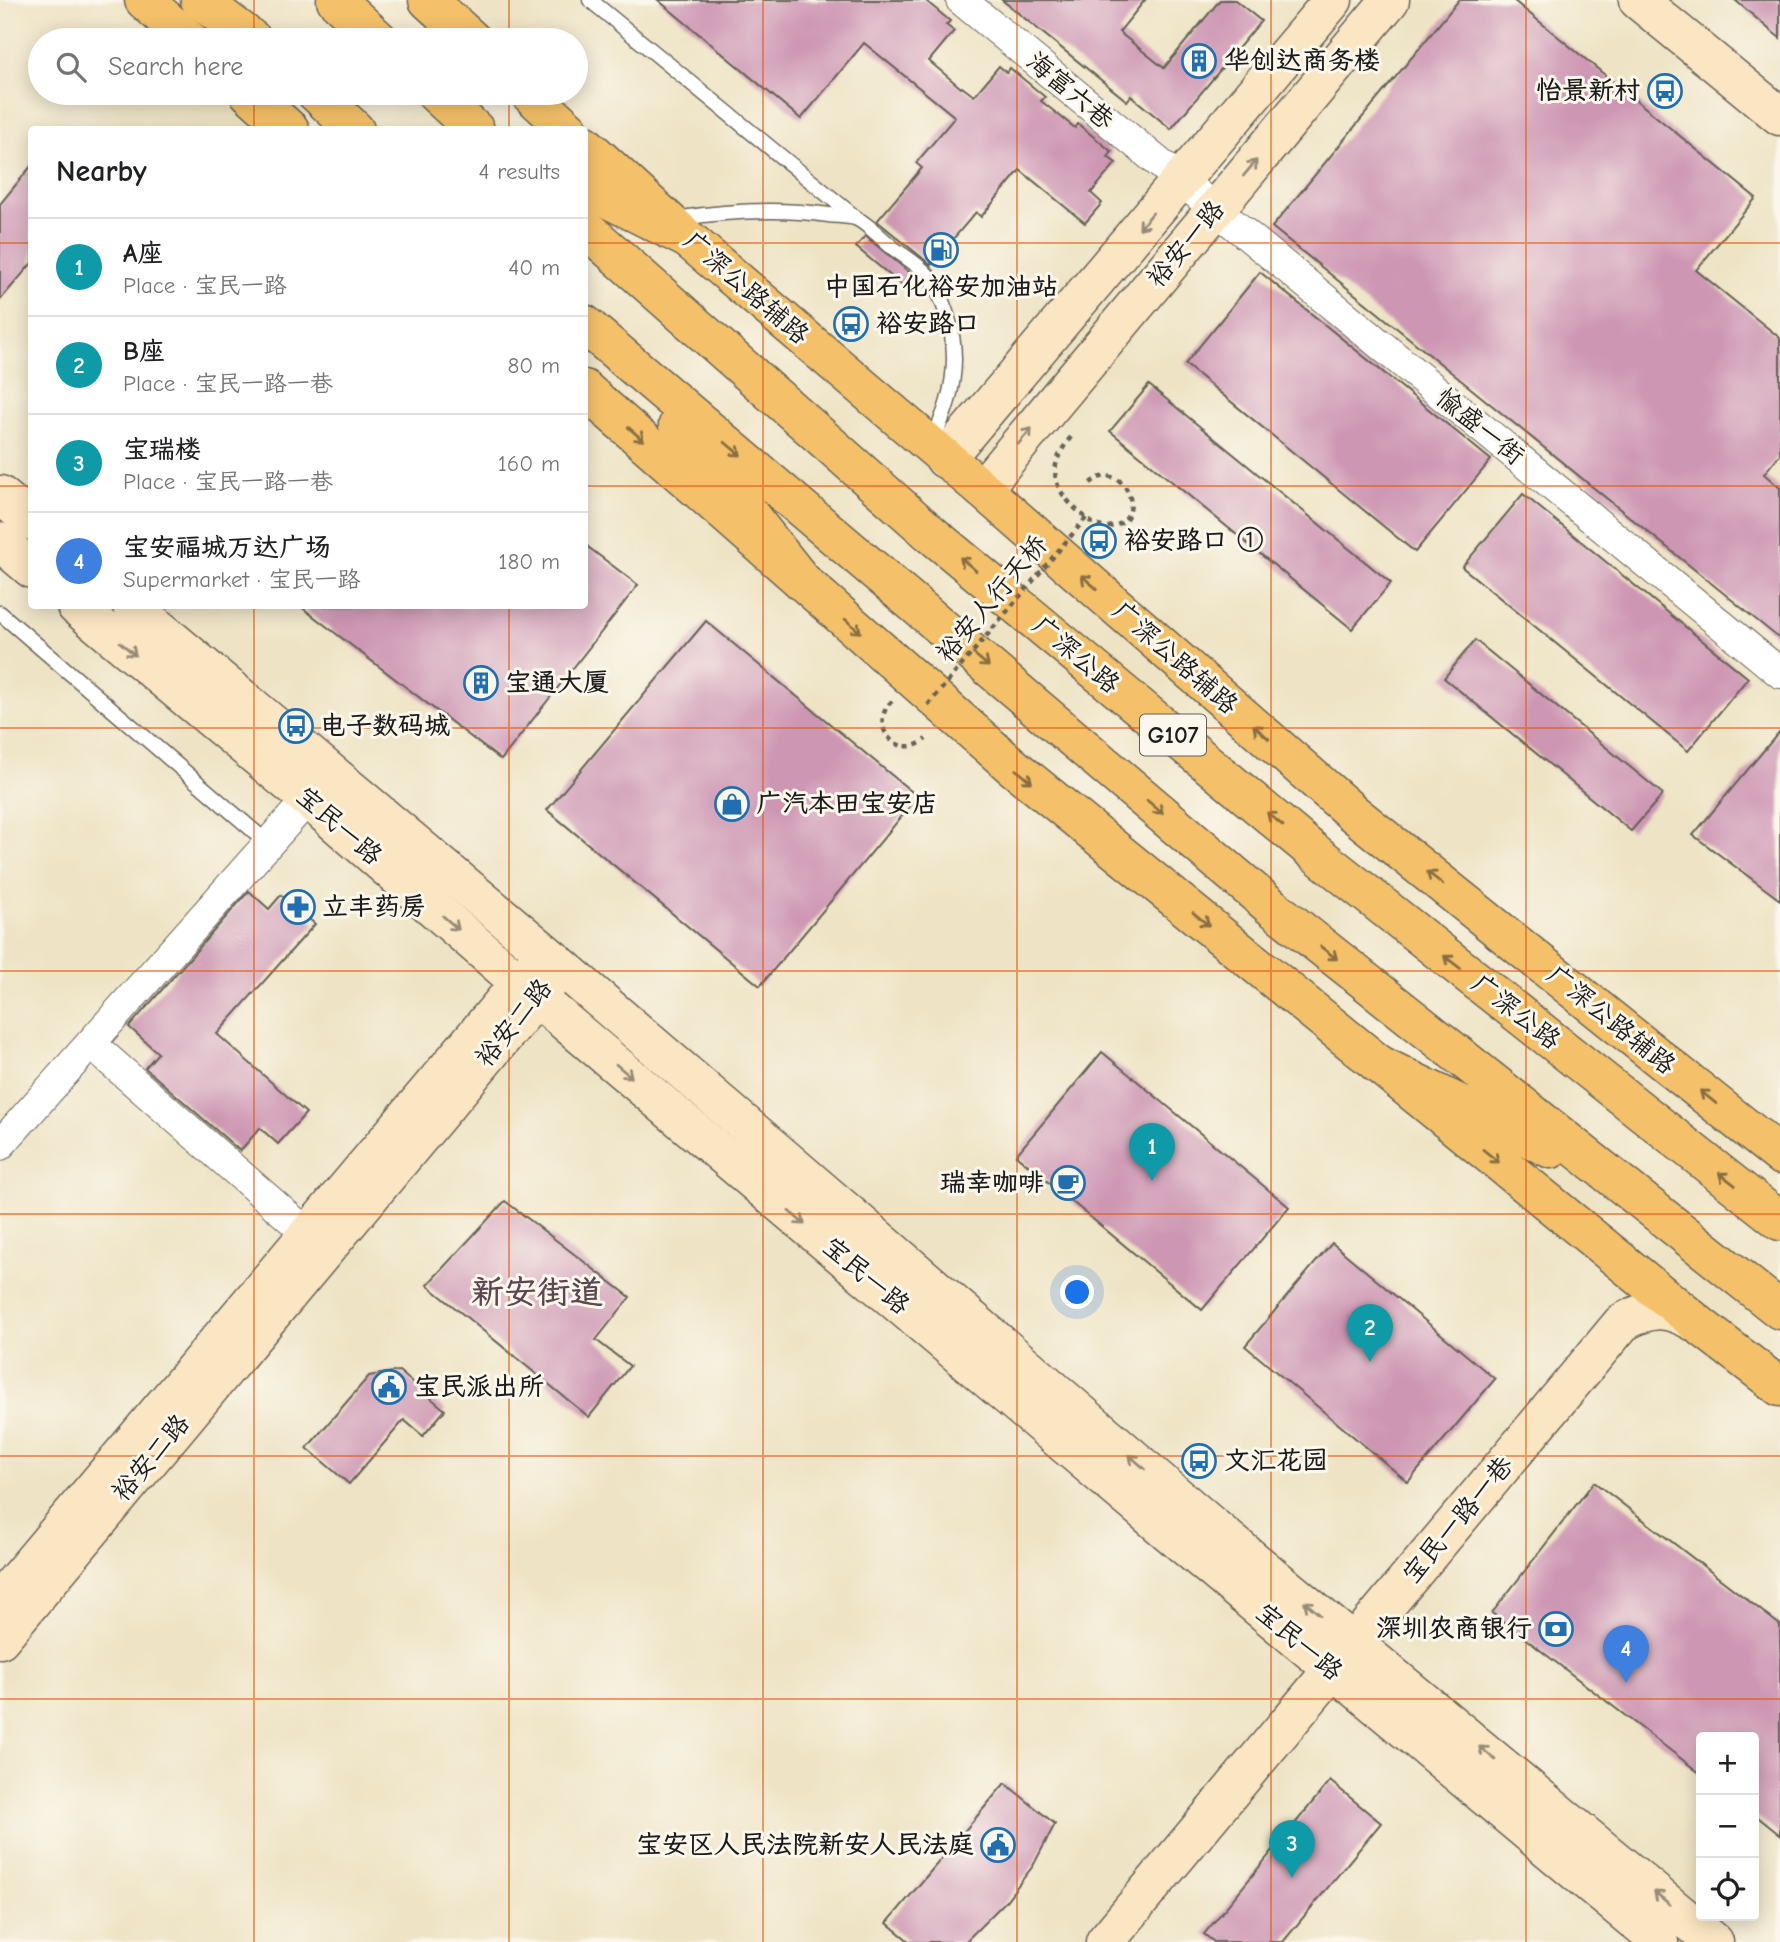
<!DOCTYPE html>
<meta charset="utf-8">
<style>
body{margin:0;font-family:"Comic Neue","LXGW WenKai TC",sans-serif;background:#f6f6f6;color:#202124}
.controls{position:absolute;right:21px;bottom:21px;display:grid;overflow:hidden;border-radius:7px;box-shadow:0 4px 18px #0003}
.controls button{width:63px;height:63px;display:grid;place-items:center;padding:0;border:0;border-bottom:2px solid #e0e0e0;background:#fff;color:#202124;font:35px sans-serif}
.you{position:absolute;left:1078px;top:1293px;width:24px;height:24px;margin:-18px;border:5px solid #fff;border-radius:50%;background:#1a73e8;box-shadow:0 0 0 10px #1a73e833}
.badge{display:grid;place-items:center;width:46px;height:46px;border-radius:50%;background:#0f766e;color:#fff;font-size:23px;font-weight:700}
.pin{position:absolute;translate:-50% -58px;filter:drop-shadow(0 2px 4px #0008)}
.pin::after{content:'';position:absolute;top:37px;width:24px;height:21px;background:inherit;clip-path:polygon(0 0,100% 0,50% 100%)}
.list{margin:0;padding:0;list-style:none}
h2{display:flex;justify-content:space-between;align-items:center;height:91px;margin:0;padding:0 28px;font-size:30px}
h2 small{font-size:23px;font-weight:400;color:#757577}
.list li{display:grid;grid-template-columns:46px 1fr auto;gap:21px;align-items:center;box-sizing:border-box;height:98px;padding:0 28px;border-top:2px solid #e0e0e0}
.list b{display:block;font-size:26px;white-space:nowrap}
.list p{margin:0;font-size:23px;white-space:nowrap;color:#757577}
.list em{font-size:23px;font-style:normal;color:#757577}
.icon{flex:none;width:38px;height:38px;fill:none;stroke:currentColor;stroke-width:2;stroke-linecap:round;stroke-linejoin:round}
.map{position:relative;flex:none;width:1780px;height:1942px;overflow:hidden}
.search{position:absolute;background:#fff;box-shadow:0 4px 18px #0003;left:28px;top:28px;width:560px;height:77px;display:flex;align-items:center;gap:18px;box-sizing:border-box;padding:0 24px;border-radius:38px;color:#757577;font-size:26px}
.panel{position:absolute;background:#fff;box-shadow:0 4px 18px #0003;left:28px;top:126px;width:560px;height:483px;border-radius:7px}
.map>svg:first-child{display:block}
.building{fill:#cd96b3}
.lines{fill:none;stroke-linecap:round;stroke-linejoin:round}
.lane-casing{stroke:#666257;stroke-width:17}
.street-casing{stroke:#666257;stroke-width:32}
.secondary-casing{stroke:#666257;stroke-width:41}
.primary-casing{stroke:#666257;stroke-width:41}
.highway-casing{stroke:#666257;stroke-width:41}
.path{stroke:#666257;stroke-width:4.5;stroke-dasharray:5 5;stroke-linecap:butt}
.lane{stroke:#fff;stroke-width:14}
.street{stroke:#fff;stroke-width:30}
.secondary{stroke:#fbe6c3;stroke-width:38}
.primary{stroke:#f4c16a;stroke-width:38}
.highway{stroke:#f4c16a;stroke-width:38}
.path-bridge{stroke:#666257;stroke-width:4.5;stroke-dasharray:5 5;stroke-linecap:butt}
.oneway{stroke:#978b78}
.oneway2{stroke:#886e43}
.grid{fill:none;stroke:#de560d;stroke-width:2;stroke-opacity:0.55}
.labels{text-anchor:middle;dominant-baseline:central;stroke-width:6;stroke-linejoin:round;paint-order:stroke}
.shield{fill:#fbf7ec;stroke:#5f5e5a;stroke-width:2}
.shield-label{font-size:24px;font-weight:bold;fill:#1c1c1c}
.poi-label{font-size:26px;font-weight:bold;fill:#1c1c1c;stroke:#fbf7ec;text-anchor:start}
.street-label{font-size:26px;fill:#1c1c1c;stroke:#fbf7ec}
.district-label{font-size:33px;font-weight:bold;fill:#5a4751;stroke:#fbf7ec}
</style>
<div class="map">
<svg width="1780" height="1942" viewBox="0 0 1780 1942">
<rect width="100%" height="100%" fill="#fbf7ec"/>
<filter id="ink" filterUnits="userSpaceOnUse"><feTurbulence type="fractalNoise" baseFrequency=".0143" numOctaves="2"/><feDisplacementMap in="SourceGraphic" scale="14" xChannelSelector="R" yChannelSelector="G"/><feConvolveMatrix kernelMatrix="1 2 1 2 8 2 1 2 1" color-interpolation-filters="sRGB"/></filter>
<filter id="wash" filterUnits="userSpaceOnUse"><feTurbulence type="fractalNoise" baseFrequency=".00686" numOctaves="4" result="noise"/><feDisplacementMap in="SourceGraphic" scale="28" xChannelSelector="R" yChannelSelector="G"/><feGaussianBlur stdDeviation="1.57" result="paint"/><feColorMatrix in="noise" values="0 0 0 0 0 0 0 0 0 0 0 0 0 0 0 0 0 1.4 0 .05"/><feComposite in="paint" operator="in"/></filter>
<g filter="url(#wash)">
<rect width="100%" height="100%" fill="#eee3c4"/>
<g id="blocks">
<!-- building -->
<g class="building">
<polygon points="658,0 925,0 950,21 946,25 954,31 929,61 961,88 962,87 974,96 999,66 1007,73 1010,68 1045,97 1041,101 1075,128 1078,124 1112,152 1108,157 1116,163 1091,193 1102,203 1085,223 1020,170 981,217 976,212 931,265 877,221 922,168 916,163 955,117 864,43 801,119"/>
<polygon points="1002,0 1145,0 1119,32 1164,68 1220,0 1235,0 1261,21 1171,129 1131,96 1127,101"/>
<polygon points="1459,0 1513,0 1756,198 1696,270 1780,338 1780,454 1764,474 1780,488 1780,639 1272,227"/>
<polygon points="1735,0 1780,0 1780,38 1770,30"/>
<polygon points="32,165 32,263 0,300 0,204"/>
<polygon points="865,236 919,280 909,291 856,247"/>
<polygon points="1260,272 1491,460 1415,552 1185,364"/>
<polygon points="1149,385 1391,583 1352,629 1110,431"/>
<polygon points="1523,494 1748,678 1688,751 1462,567"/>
<polygon points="584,544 638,585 501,760 300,606 584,606"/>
<polygon points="706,621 918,797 760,986 547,810"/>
<polygon points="1475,640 1663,794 1631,831 1444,678"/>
<polygon points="1780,731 1780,900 1693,835"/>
<polygon points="249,891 269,909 281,895 315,924 217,1034 306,1113 278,1144 260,1128 240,1151 145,1068 158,1053 129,1027"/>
<polygon points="1102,1052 1289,1207 1202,1310 1016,1155"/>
<polygon points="505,1201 630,1297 596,1340 630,1366 589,1417 427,1285"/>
<polygon points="1332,1243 1495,1379 1408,1482 1245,1346"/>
<polygon points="399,1371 445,1410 423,1436 404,1420 349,1484 307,1448 369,1376"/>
<polygon points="1594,1482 1780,1625 1780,1835 1754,1814 1754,1737 1701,1737 1701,1774 1492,1613"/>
<polygon points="1330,1781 1381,1823 1283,1942 1214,1942 1204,1934"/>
<polygon points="1005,1783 1055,1824 1033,1866 1005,1902 965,1942 910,1942 887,1923"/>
</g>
</g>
</g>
<g filter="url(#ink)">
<use href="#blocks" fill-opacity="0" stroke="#666257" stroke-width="2"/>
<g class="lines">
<!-- lane casing -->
<g class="lane-casing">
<g id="lane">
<polyline points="590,0 856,218"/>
<path d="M675,219C726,211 778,208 829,215C837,216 848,216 855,218C866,222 883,240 893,248C905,257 921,266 930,278C938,287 942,301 946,312C962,358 953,402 930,444"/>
<polyline points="0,613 269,844"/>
</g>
</g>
<!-- street casing -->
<g class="street-casing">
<g id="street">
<polyline points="961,0 1780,673"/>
<polyline points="91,1044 308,1234"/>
<polyline points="0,1145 308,799"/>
</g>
</g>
<!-- secondary casing -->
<g class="secondary-casing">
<g id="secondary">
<polyline points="1638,0 1780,116"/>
<polyline points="945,459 1333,0"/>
<polyline points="982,489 1390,0"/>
<polyline points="0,495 32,521"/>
<polyline points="0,542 32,569"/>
<polyline points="76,606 308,799 536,997 1185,1546 1660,1942"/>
<polyline points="132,606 555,961 1206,1521 1714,1942"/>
<polyline points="0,1600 538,961 555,961 555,975 0,1639"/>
<path d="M1105,1942L1622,1323C1653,1305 1668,1307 1698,1324"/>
</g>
</g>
<!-- primary casing -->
<g class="primary-casing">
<g id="primary">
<polyline points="144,0 189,40"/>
<polyline points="428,0 472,40"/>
<polyline points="249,93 290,130"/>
<polyline points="529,93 569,130"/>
<polyline points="584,144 688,239 982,489 1353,813 1780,1155"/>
<polyline points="584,389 1012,766 1698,1324 1780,1387"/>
</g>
</g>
<!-- highway casing -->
<g class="highway-casing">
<g id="highway">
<polyline points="200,0 253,40"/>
<polyline points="336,0 379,40"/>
<polyline points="316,93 355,130"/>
<polyline points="435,93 475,130"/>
<polyline points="584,187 688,239"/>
<polyline points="584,227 930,533 1314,852 1780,1221"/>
<polyline points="584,324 1273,908 1780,1310"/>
<polyline points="678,425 802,581"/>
<polyline points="1380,1065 1551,1149"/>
</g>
</g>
<!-- path -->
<g class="path">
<path d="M1071,437C1047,467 1051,487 1079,512C1088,519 1095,528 1107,527C1153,524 1124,452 1088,485"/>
<path d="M892,701C866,726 899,762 926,739"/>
</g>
<!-- lane -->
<use href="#lane" class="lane"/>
<!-- street -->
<use href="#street" class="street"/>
<!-- secondary -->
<use href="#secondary" class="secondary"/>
<!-- primary -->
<use href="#primary" class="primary"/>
<!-- highway -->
<use href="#highway" class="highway"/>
<!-- path-bridge -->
<polyline class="path-bridge" points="928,705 1086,518"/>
</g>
<!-- one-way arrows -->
<defs><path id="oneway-shaft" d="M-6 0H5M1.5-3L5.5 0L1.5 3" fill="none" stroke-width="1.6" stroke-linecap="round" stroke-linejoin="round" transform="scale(1.75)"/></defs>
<g class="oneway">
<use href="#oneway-shaft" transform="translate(1250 168) rotate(-50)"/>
<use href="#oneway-shaft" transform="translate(1146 221) rotate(130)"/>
<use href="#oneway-shaft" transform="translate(1025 436) rotate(-50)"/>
<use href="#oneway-shaft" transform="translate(128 649) rotate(40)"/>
<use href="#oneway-shaft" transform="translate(451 923) rotate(41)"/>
<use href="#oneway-shaft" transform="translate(624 1071) rotate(40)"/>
<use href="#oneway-shaft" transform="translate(797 1218) rotate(40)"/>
<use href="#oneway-shaft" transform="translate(1137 1462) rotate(-139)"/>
<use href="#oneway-shaft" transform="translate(1312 1608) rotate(-140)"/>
<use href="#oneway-shaft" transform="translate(1487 1753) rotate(-140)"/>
<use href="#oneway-shaft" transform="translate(1662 1898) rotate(-140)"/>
</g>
<g class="oneway2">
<use href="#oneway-shaft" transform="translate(636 434) rotate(41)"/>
<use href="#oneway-shaft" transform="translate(733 449) rotate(40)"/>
<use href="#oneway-shaft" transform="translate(968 564) rotate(-140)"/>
<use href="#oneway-shaft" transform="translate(1089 582) rotate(-139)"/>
<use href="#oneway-shaft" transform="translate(853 626) rotate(41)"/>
<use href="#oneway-shaft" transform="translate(981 660) rotate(40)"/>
<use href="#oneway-shaft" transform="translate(1261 732) rotate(-139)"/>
<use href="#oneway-shaft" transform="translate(1024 776) rotate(39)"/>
<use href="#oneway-shaft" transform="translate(1155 807) rotate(40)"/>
<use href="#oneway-shaft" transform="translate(1275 819) rotate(-140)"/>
<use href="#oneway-shaft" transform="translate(1435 878) rotate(-141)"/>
<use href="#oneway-shaft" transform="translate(1201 919) rotate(39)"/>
<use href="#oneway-shaft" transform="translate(1329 953) rotate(38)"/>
<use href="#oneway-shaft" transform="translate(1452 962) rotate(-142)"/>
<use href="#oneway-shaft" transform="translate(1708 1097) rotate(-141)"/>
<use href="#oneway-shaft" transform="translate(1491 1156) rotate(39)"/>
<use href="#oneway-shaft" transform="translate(1727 1179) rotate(-142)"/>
</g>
</g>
<!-- grid -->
<path class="grid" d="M254,0V40M509,0V40M763,0V1942M1017,0V1942M1271,0V1942M1526,0V1942M254,93V130M509,93V130M0,243H32M584,243H1780M0,486H32M584,486H1780M254,606V1942M509,606V1942M0,728H1780M0,971H1780M0,1214H1780M0,1456H1780M0,1699H1780"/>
<!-- icons -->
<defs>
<g id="building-ring" transform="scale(1.75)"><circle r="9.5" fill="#fbf7ec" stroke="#1f6fb2" stroke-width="1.5"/><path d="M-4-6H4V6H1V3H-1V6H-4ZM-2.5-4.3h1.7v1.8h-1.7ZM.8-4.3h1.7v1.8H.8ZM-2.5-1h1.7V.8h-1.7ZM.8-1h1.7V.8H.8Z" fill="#1f6fb2"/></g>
<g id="bus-ring" transform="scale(1.75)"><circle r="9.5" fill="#fbf7ec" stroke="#1f6fb2" stroke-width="1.5"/><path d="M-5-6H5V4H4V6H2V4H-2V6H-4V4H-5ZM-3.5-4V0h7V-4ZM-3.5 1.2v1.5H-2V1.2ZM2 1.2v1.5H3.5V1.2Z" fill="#1f6fb2"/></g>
<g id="fuel-ring" transform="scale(1.75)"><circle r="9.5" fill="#fbf7ec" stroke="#1f6fb2" stroke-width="1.5"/><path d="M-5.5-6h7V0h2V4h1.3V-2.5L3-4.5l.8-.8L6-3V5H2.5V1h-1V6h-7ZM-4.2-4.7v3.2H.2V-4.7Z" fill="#1f6fb2"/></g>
<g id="shop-ring" transform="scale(1.75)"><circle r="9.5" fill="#fbf7ec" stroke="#1f6fb2" stroke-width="1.5"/><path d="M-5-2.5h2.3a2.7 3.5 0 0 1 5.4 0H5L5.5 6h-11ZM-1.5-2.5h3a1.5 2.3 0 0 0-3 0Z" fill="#1f6fb2"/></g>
<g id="pharmacy-ring" transform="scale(1.75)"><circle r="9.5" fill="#fbf7ec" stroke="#1f6fb2" stroke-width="1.5"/><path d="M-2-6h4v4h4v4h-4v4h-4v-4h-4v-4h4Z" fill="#1f6fb2"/></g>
<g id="cafe-ring" transform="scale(1.75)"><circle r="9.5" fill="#fbf7ec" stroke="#1f6fb2" stroke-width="1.5"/><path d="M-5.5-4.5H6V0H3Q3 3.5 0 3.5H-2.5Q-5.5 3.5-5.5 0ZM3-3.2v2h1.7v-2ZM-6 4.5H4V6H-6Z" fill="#1f6fb2"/></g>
<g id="civic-ring" transform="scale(1.75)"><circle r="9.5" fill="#fbf7ec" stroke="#1f6fb2" stroke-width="1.5"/><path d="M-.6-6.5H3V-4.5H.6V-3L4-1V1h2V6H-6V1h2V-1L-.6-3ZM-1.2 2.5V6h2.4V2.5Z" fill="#1f6fb2"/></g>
<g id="bank-ring" transform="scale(1.75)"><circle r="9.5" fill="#fbf7ec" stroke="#1f6fb2" stroke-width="1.5"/><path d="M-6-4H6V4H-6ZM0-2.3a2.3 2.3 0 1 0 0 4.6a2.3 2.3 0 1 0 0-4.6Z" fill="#1f6fb2"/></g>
</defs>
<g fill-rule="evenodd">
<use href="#building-ring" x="1199" y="61"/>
<use href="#bus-ring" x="1665" y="91"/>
<use href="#fuel-ring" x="941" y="250"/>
<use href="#bus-ring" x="851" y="324"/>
<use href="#bus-ring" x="1099" y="541"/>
<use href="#building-ring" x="481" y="683"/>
<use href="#bus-ring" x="296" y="726"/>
<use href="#shop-ring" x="732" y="804"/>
<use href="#pharmacy-ring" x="298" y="907"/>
<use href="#cafe-ring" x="1068" y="1183"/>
<use href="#civic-ring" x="389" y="1387"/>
<use href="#bus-ring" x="1199" y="1461"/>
<use href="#bank-ring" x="1556" y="1629"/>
<use href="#civic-ring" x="998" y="1845"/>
</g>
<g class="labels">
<!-- shield labels -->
<rect class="shield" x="1140" y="714.5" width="66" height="41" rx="5"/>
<g class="shield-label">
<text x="1173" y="735">G107</text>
</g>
<!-- poi labels -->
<g class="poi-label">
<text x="1224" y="61">华创达商务楼</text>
<text x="1640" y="91" text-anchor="end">怡景新村</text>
<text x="941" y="287" text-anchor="middle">中国石化裕安加油站</text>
<text x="876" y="324">裕安路口</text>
<text x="1124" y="541">裕安路口 ①</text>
<text x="505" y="683">宝通大厦</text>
<text x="320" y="726">电子数码城</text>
<text x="756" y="804">广汽本田宝安店</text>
<text x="322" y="907">立丰药房</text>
<text x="1044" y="1183" text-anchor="end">瑞幸咖啡</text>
<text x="414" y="1387">宝民派出所</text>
<text x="1224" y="1461">文汇花园</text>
<text x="1532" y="1629" text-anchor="end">深圳农商银行</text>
<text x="974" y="1845" text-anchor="end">宝安区人民法院新安人民法庭</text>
</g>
<!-- street labels -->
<g class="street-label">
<text transform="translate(1070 91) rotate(40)">海富六巷</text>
<text transform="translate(1186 244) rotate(-50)">裕安一路</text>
<text transform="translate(746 288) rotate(41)">广深公路辅路</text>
<text transform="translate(1480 427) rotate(39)">愉盛一街</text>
<text transform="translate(992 599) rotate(-50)">裕安人行天桥</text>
<text transform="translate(1076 655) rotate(40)">广深公路</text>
<text transform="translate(1175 658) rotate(41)">广深公路辅路</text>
<text transform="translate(339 826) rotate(41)">宝民一路</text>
<text transform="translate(1516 1012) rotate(38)">广深公路</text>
<text transform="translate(1611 1020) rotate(39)">广深公路辅路</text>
<text transform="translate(514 1023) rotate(-51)">裕安二路</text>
<text transform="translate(866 1276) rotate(40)">宝民一路</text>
<text transform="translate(151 1458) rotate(-50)">裕安二路</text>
<text transform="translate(1458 1520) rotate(-50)">宝民一路一巷</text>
<text transform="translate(1299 1642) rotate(40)">宝民一路</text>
</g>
<!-- district labels -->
<g class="district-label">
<text x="537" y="1292">新安街道</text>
</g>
</g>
</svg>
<div class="controls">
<button>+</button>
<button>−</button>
<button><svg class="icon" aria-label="locate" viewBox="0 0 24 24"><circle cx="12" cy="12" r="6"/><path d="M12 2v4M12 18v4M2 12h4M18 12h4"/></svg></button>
</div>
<div class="you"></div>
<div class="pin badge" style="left:1152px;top:1181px;background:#0f9aa8">1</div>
<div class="pin badge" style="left:1370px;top:1362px;background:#0f9aa8">2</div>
<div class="pin badge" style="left:1292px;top:1878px;background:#0f9aa8">3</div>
<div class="pin badge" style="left:1626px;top:1683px;background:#3f7fe0">4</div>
<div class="search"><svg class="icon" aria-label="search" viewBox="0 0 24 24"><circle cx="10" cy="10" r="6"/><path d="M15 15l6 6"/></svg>Search here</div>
<section class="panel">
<h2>Nearby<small>4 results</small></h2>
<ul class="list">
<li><span class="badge" style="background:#0f9aa8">1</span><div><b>A座</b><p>Place · 宝民一路</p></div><em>40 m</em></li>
<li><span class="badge" style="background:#0f9aa8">2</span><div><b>B座</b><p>Place · 宝民一路一巷</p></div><em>80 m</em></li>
<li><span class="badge" style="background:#0f9aa8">3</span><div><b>宝瑞楼</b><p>Place · 宝民一路一巷</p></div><em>160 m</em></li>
<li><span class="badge" style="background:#3f7fe0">4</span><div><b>宝安福城万达广场</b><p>Supermarket · 宝民一路</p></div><em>180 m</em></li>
</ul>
</section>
</div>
